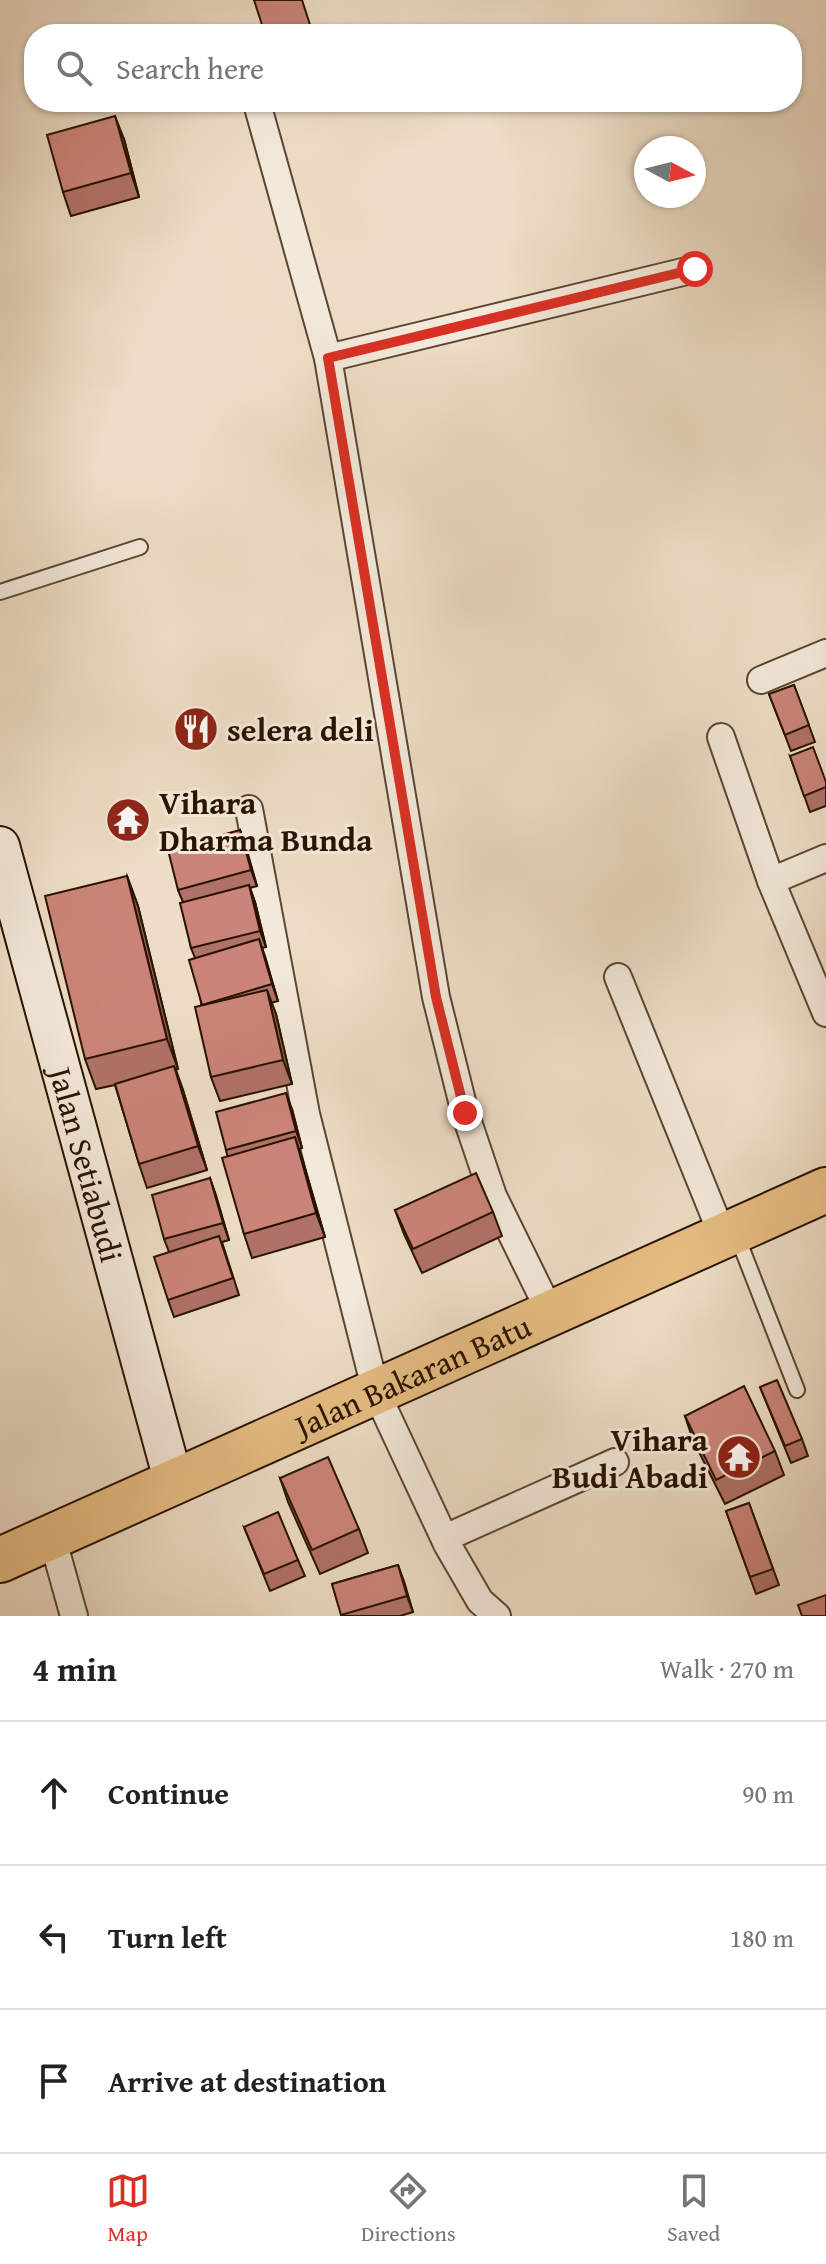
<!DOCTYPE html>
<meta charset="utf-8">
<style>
body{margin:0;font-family:"Gentium Book Plus",serif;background:#f2f2f2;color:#222}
.compass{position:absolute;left:634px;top:136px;width:72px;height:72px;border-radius:50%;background:#fff;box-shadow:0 2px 6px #0004;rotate:97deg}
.stop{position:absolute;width:24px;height:24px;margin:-18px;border:6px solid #d93025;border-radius:50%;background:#fff}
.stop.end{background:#d93025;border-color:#fff;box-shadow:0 2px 8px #0008}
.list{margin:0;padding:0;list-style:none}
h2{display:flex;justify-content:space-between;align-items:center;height:104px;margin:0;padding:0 32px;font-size:34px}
h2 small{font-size:26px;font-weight:400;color:#767676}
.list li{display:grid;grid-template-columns:52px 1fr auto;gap:24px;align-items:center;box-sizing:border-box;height:144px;padding:0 32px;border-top:2px solid #e0e0e0}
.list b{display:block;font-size:30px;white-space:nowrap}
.list em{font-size:26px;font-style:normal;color:#767676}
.icon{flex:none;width:44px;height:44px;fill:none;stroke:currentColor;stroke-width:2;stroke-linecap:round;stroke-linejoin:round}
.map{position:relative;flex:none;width:826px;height:1616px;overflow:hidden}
.search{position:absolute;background:#fff;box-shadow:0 2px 6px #0004;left:24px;right:24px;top:24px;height:88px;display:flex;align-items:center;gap:20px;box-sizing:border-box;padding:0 28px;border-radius:32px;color:#767676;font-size:30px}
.sheet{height:536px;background:#fff}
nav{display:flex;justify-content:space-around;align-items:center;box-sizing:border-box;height:112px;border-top:2px solid #e0e0e0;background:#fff;font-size:22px;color:#767676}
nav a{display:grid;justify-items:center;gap:4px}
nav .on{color:#d93025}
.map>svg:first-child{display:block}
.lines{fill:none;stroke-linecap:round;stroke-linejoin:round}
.lane-casing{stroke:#5a4532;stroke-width:18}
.street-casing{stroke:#5a4532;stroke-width:30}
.secondary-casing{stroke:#291201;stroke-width:42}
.highway-casing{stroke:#291201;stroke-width:48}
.lane{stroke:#f3e9da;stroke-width:14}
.street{stroke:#f3e9da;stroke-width:26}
.secondary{stroke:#f3e9da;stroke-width:38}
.highway{stroke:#e6be83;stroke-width:44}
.wall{fill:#af7268;stroke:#291201;stroke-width:2}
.shaded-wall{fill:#8e5c55;stroke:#291201;stroke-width:2}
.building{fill:#cb8479;stroke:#291201;stroke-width:2}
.route{stroke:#d93025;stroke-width:10}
.labels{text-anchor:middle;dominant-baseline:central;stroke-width:6;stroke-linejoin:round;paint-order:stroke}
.poi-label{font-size:32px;font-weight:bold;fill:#291201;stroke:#f3e9da;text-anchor:start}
.street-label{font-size:32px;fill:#291201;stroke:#f3e9da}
</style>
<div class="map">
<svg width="826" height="1616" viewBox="0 0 826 1616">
<rect width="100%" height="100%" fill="#edddc6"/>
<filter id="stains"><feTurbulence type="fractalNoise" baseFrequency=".0025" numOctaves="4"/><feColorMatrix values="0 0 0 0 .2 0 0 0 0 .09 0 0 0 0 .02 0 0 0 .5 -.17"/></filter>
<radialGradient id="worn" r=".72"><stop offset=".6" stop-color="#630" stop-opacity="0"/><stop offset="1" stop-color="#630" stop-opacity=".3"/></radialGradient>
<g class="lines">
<!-- lane casing -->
<g class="lane-casing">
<g id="lane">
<polyline points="0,592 140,547"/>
<polyline points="737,1236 797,1390"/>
</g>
</g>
<!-- street casing -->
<g class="street-casing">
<g id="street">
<polyline points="258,107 328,358 436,997 465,1113 493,1196 551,1314"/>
<polyline points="328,358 695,269"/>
<polyline points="761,680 826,653"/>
<polyline points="721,737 771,881 826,1013"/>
<polyline points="249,809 306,1114 376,1392 447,1544 480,1601 497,1616"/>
<polyline points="771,881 826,858"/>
<polyline points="618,977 723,1237"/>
<polyline points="52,1537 74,1616"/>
<polyline points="445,1538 615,1462"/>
</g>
</g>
<!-- secondary casing -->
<g class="secondary-casing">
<g id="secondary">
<path id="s1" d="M0,846L174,1483"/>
</g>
</g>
<!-- highway casing -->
<g class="highway-casing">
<g id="highway">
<path id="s2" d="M0,1560L826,1190"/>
</g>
</g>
<!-- lane -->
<use href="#lane" class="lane"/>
<!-- street -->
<use href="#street" class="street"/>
<!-- secondary -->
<use href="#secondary" class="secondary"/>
<!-- highway -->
<use href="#highway" class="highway"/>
</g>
<!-- wall -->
<g class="wall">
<polygon points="124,139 139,197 71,216 63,192"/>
<polygon points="794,685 815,742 791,751 769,694"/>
<polygon points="790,756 826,782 826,806 810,812"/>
<polygon points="240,830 257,886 250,888 255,902 266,947 262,948 278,1001 271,1003 276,1014 292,1084 220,1101 211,1077 195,958 191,948 183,902 178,890"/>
<polygon points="127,876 138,906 178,1069 176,1070 183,1090 207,1170 147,1188 139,1164 115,1085 96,1089 85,1059"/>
<polygon points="292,1109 302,1148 299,1149 325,1237 252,1258 244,1234 226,1150"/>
<polygon points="210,1178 229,1240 222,1242 239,1295 174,1317 168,1300 169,1252 164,1239"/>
<polygon points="395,1210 493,1212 502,1236 422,1273 404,1234"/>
<polygon points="760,1387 802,1439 808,1456 791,1463"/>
<polygon points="685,1416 775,1451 784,1475 725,1504 693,1440"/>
<polygon points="280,1478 359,1529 368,1553 320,1574 288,1502"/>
<polygon points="749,1503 779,1585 756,1594 726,1511"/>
<polygon points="244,1527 298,1560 305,1576 270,1591"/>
<polygon points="398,1565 413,1612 400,1616 342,1616 332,1584"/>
</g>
<!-- shaded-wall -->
<g class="shaded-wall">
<polygon points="115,116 124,139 139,197 131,173"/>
<polygon points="240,830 246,847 257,886 251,870"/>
<polygon points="127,876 138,906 178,1069 167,1039"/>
<polygon points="249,885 255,902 266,947 260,931"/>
<polygon points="259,939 265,956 278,1001 272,984"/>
<polygon points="267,990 276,1014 292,1084 283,1060"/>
<polygon points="174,1066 183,1090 207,1170 198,1146"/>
<polygon points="286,1093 292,1109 302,1148 296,1131"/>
<polygon points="295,1137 303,1161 325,1237 316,1213"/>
<polygon points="210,1178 216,1195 229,1240 223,1223"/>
<polygon points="398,1565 404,1581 413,1612 407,1596"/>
</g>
<!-- building -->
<g class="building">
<polygon points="254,0 302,0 313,34 265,34"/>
<polygon points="115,116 131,173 63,192 47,135"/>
<polygon points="794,685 809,725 785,735 769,694"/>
<polygon points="813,747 826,782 826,787 804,796 790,756"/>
<polygon points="240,830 251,870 178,890 168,850"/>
<polygon points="127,876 167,1039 85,1059 45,896"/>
<polygon points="249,885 260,931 191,948 180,903"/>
<polygon points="259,939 272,984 202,1005 189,960"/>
<polygon points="267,990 283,1060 211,1077 195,1007"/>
<polygon points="174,1066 198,1146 139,1164 115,1084"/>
<polygon points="286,1093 296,1131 226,1150 216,1112"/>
<polygon points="295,1137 316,1213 244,1234 222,1158"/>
<polygon points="476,1173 493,1212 413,1249 395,1210"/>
<polygon points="210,1178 223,1223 164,1239 152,1195"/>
<polygon points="219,1236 233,1278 168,1300 154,1257"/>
<polygon points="777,1380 802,1439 785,1446 760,1387"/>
<polygon points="744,1386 775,1451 716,1480 685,1416"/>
<polygon points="328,1457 359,1529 312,1550 280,1478"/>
<polygon points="749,1503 773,1569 750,1577 726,1511"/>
<polygon points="278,1512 298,1560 264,1574 244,1527"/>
<polygon points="398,1565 407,1596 341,1615 332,1584"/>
<polygon points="826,1595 826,1616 802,1616 798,1605"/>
</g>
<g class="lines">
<!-- route -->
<polyline class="route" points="465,1113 436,997 328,358 695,269"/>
</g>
<!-- icons -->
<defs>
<g id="restaurant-disc" transform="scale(2.3)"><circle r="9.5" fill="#8f2418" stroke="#f3e9da"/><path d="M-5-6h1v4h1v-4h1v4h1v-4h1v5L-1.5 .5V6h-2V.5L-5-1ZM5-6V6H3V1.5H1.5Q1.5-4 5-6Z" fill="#fff"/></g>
<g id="temple-disc" transform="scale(2.3)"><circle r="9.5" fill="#8f2418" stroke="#f3e9da"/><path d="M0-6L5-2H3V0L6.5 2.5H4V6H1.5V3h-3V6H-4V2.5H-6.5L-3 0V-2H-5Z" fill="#fff"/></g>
</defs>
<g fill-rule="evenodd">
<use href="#restaurant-disc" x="196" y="729"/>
<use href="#temple-disc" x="128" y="820"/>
<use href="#temple-disc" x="739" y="1457"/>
</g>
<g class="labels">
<!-- poi labels -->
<g class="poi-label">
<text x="227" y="729">selera deli</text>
<text x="159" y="802">Vihara<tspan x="159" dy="37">Dharma Bunda</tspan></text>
<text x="708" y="1439" text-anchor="end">Vihara<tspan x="708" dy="37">Budi Abadi</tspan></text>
</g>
<!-- street labels -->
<g class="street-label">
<text stroke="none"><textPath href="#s1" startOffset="330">Jalan Setiabudi</textPath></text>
<text stroke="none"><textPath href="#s2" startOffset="452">Jalan Bakaran Batu</textPath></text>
</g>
</g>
<rect width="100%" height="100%" filter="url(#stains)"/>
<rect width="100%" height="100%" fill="url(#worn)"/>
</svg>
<svg class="compass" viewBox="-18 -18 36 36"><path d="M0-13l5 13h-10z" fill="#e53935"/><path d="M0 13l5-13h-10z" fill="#767676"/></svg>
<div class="stop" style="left:695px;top:269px"></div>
<div class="stop end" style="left:465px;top:1113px"></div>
<div class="search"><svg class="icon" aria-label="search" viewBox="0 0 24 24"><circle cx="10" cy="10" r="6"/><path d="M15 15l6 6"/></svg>Search here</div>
</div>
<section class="sheet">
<h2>4 min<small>Walk · 270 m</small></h2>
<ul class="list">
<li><svg class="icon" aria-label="ahead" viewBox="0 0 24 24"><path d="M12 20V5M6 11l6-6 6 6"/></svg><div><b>Continue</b></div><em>90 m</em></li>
<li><svg class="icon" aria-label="left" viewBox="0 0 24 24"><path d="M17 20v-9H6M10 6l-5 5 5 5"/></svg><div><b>Turn left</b></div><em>180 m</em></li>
<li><svg class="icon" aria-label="arrive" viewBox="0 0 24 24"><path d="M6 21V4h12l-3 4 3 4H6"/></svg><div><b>Arrive at destination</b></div></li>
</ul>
</section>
<nav>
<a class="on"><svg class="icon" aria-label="map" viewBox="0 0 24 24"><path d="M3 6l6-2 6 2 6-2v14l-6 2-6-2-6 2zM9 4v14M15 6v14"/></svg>Map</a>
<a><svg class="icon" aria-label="directions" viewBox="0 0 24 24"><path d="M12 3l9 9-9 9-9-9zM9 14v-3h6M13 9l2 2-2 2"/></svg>Directions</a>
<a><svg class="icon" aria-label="saved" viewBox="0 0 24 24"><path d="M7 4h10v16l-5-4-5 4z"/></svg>Saved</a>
</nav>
